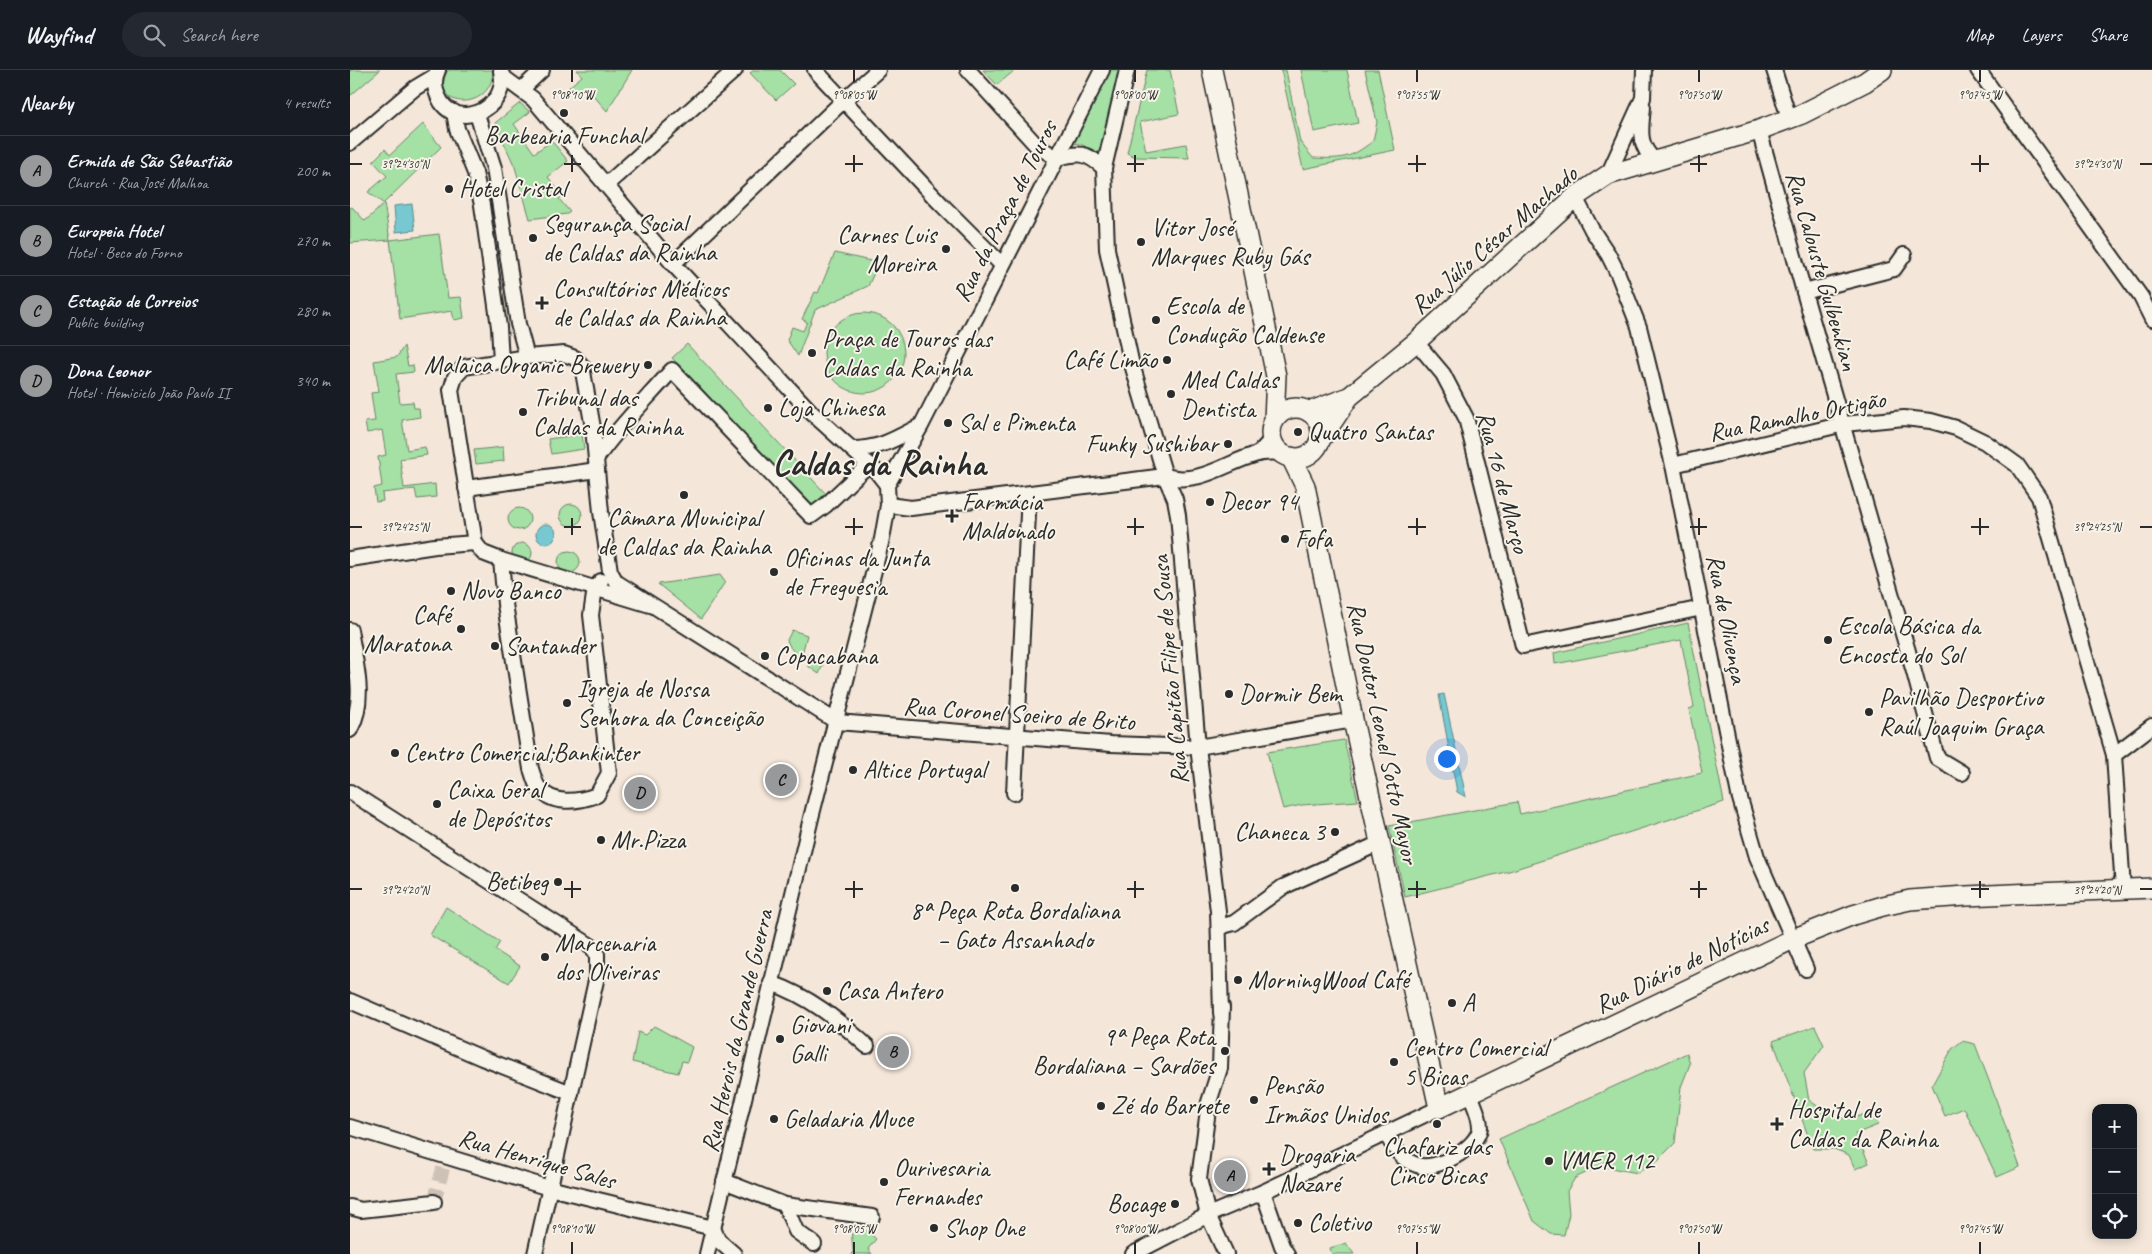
<!DOCTYPE html>
<meta charset="utf-8">
<style>
body{margin:0;font-family:Caveat,sans-serif;background:#242831;color:#f1f3f6}
.controls{position:absolute;right:15px;bottom:15px;display:grid;overflow:hidden;border-radius:10px;box-shadow:0 2px 12px #0003}
.controls button{width:45px;height:45px;display:grid;place-items:center;padding:0;border:0;border-bottom:1px solid #363941;background:#171b24;color:#f1f3f6;font:25px sans-serif}
.you{position:absolute;left:1096px;top:688px;width:18px;height:18px;margin:-12px;border:4px solid #fff;border-radius:50%;background:#1a73e8;box-shadow:0 0 0 8px #1a73e833}
.badge{display:grid;place-items:center;width:32px;height:32px;border-radius:50%;background:#98999b;color:#111;font-size:16px;font-weight:700}
.pin{position:absolute;translate:-50% -50%;border:2px solid #fff;box-shadow:0 1px 5px #0006}
.list{margin:0;padding:0;list-style:none}
h2{display:flex;justify-content:space-between;align-items:center;height:65px;margin:0;padding:0 20px;font-size:21px}
h2 small{font-size:16px;font-weight:400;color:#9ea1a6}
.list li{display:grid;grid-template-columns:32px 1fr auto;gap:15px;align-items:center;box-sizing:border-box;height:70px;padding:0 20px;border-top:1px solid #363941}
.list b{display:block;font-size:19px;white-space:nowrap}
.list p{margin:0;font-size:16px;white-space:nowrap;color:#9ea1a6}
.list em{font-size:16px;font-style:normal;color:#9ea1a6}
.icon{flex:none;width:28px;height:28px;fill:none;stroke:currentColor;stroke-width:2;stroke-linecap:round;stroke-linejoin:round}
.map{position:relative;flex:none;width:1802px;height:1184px;overflow:hidden}
header{display:flex;align-items:center;gap:30px;box-sizing:border-box;height:70px;padding:0 25px;background:#171b24;border-bottom:1px solid #363941}
header strong{font-size:24px}
nav{display:flex;gap:28px;margin-inline-start:auto;font-size:18px}
.search{width:350px;height:45px;background:#242831;display:flex;align-items:center;gap:12px;box-sizing:border-box;padding:0 18px;border-radius:28px;color:#9ea1a6;font-size:19px}
main{display:flex}
aside{flex:1;background:#171b24}
.map>svg:first-child{display:block}
.green{fill:#a5e0a5;stroke:#688668}
.water{fill:#77c8d0;stroke:#59898e}
.lines{fill:none;stroke-linecap:round;stroke-linejoin:round}
.street-tunnel{stroke:#ccc1b5;stroke-width:14;stroke-dasharray:14 7;stroke-linecap:butt}
.street-casing{stroke:#2b2b2b;stroke-width:18}
.secondary-casing{stroke:#2b2b2b;stroke-width:22}
.street{stroke:#f7f3e8;stroke-width:14}
.secondary{stroke:#f7f3e8;stroke-width:19}
.ticks{fill:none;stroke:#2b2b2b;stroke-width:2}
.poi-dot{fill:#2b2b2b;stroke:#f7f3e8;stroke-width:2}
.labels{text-anchor:middle;dominant-baseline:central;stroke-width:4;stroke-linejoin:round;paint-order:stroke}
.poi-label{font-size:25px;fill:#2b2b2b;stroke:#f7f3e8;text-anchor:start}
.street-label{font-size:25px;fill:#2b2b2b;stroke:#f7f3e8}
.town-label{font-size:35px;font-weight:bold;fill:#2b2b2b;stroke:#f7f3e8}
.ticks-label{font-size:12px;text-anchor:middle;fill:#2b2b2b;stroke:#f7f3e8;stroke-width:4;stroke-linejoin:round;paint-order:stroke}
</style>
<header>
<strong>Wayfind</strong>
<div class="search"><svg class="icon" aria-label="search" viewBox="0 0 24 24"><circle cx="10" cy="10" r="6"/><path d="M15 15l6 6"/></svg>Search here</div>
<nav><a>Map</a><a>Layers</a><a>Share</a></nav>
</header>
<main>
<aside>
<h2>Nearby<small>4 results</small></h2>
<ul class="list">
<li><span class="badge">A</span><div><b>Ermida de São Sebastião</b><p>Church · Rua José Malhoa</p></div><em>200 m</em></li>
<li><span class="badge">B</span><div><b>Europeia Hotel</b><p>Hotel · Beco do Forno</p></div><em>270 m</em></li>
<li><span class="badge">C</span><div><b>Estação de Correios</b><p>Public building</p></div><em>280 m</em></li>
<li><span class="badge">D</span><div><b>Dona Leonor</b><p>Hotel · Hemiciclo João Paulo II</p></div><em>340 m</em></li>
</ul>
</aside>
<div class="map">
<svg width="1802" height="1184" viewBox="0 0 1802 1184">
<rect width="100%" height="100%" fill="#f4e6d8"/>
<filter id="ink" filterUnits="userSpaceOnUse"><feTurbulence type="fractalNoise" baseFrequency=".02" numOctaves="2"/><feDisplacementMap in="SourceGraphic" scale="10" xChannelSelector="R" yChannelSelector="G"/><feConvolveMatrix kernelMatrix="1 2 1 2 8 2 1 2 1" color-interpolation-filters="sRGB"/></filter>
<g filter="url(#ink)">
<!-- green -->
<g class="green">
<polygon points="0,0 30,0 0,26"/>
<path d="M98,0H143C143,44 75,39 98,0Z"/>
<polygon points="227,0 282,0 257,41 235,16 224,22 219,17 232,6"/>
<polygon points="404,0 430,0 444,14 426,30 400,3"/>
<polygon points="633,0 665,0 647,15"/>
<polygon points="756,0 774,0 750,86 731,74 721,73"/>
<polygon points="797,0 820,0 829,44 790,52 796,81 836,74 839,88 786,87 777,83"/>
<path d="M931,0H936L950,72L963,88C992,89 1000,89 1023,71L1027,52L1015,0H1028L1045,80L953,99Z"/>
<polygon points="951,0 997,0 1008,53 964,62"/>
<polygon points="170,33 180,42 164,54 184,83 202,71 218,91 198,107 213,126 209,129 220,142 217,144 180,149 165,97 145,53"/>
<polygon points="73,54 91,77 34,133 40,170 89,164 98,228 111,227 114,248 104,250 102,241 50,249 40,170 0,173 0,138 2,137 15,151 34,134 18,122 37,106 23,91 35,79 40,85"/>
<polygon points="485,183 525,192 524,203 518,216 465,240 448,286 437,270 442,257 453,261 457,252 452,249 465,222 468,223"/>
<circle cx="514" cy="283" r="40"/>
<polygon points="337,274 476,424 462,436 322,288"/>
<polygon points="54,276 58,296 63,295 64,302 46,304 50,333 63,332 64,338 69,338 70,347 52,350 57,380 75,377 77,385 50,389 54,418 85,414 86,427 67,429 65,419 32,423 33,431 26,432 24,418 32,416 28,387 36,385 32,360 17,363 15,352 25,351 21,323 29,322 24,291 47,287"/>
<polygon points="232,364 234,379 201,384 198,369"/>
<polygon points="153,377 154,391 126,394 124,380"/>
<circle cx="221" cy="445" r="11"/>
<circle cx="169" cy="449" r="11"/>
<circle cx="172" cy="483" r="10"/>
<circle cx="219" cy="492" r="11"/>
<polygon points="370,505 375,512 351,549 308,514"/>
<polygon points="1338,553 1374,732 1159,801 1055,827 1039,756 1167,732 1170,744 1352,703 1339,639 1344,637 1331,570 1205,594 1204,583"/>
<path d="M442,560L457,565L452,584L468,588L466,593L473,595L469,604L458,596L460,591C448,586 441,582 437,570Z"/>
<polygon points="994,670 1008,731 952,735 933,739 917,682"/>
<polygon points="96,837 150,872 145,880 170,896 159,913 80,865"/>
<polygon points="304,956 342,977 337,992 332,991 328,1003 282,992 288,962 295,965"/>
<path d="M1465,956L1474,975L1454,1003L1459,1030C1482,1047 1494,1055 1521,1041L1528,1055L1505,1064L1519,1093L1505,1099L1499,1085L1484,1079H1463L1423,971Z"/>
<polygon points="1612,971 1625,974 1644,1024 1670,1097 1647,1107 1614,1038 1595,1046 1582,1015 1602,979"/>
<polygon points="1337,983 1340,994 1331,1017 1325,1073 1308,1090 1288,1103 1250,1096 1225,1108 1217,1121 1219,1144 1214,1165 1201,1164 1184,1151 1149,1069"/>
<polygon points="501,1158 515,1159 526,1169 518,1179 522,1184 501,1184 503,1182"/>
<polygon points="996,1173 1004,1184 982,1184 980,1178"/>
</g>
<!-- water -->
<g class="water">
<polygon points="62,134 65,160 46,162 44,136"/>
<circle cx="196" cy="464" r="10"/>
<polygon points="1094,624 1116,727 1107,722 1089,625"/>
</g>
<g class="lines">
<!-- street-tunnel -->
<polyline class="street-tunnel" points="84,1132 96,1087"/>
<!-- street casing -->
<g class="street-casing">
<g id="street">
<path d="M88,0C84,8 84,17 88,26C103,63 160,41 151,1"/>
<polyline points="465,0 591,134 652,195"/>
<polyline points="618,0 687,76 707,88"/>
<polyline points="777,0 754,98 757,179 781,291 815,406 825,429 828,445 848,677 868,841 871,943"/>
<polyline points="1424,0 1439,48"/>
<polyline points="1628,0 1791,227 1802,249"/>
<polyline points="153,7 183,29 323,194 463,344 526,401 537,415"/>
<polyline points="171,20 192,0"/>
<path d="M1293,37C1291,60 1287,74 1305,91"/>
<polyline points="104,42 107,59 125,103 132,135 149,257 151,291"/>
<polyline points="127,44 144,98 168,254 177,287"/>
<polyline points="1409,60 1454,222 1564,602 1587,688 1612,703"/>
<polyline points="0,73 65,18 85,6"/>
<path d="M707,88C730,82 736,82 754,98"/>
<polyline points="1258,105 1293,28 1294,0"/>
<polyline points="256,115 385,0"/>
<polyline points="1225,127 1242,160 1258,184 1268,204 1289,257 1323,395 1389,725 1407,787 1456,899"/>
<polyline points="323,194 493,31 528,0"/>
<polyline points="1454,222 1544,199 1554,185"/>
<polyline points="1066,272 1093,304 1116,348 1173,576 1352,538"/>
<path d="M502,379C530,379 545,369 570,356"/>
<polyline points="908,384 922,369"/>
<path d="M246,389C268,357 296,330 322,300L461,446L476,435L519,394"/>
<polyline points="1323,395 1494,354 1554,348 1581,351 1606,358 1635,372 1667,395 1689,427 1764,685 1773,819"/>
<polyline points="537,415 571,356 752,0"/>
<polyline points="116,418 247,400"/>
<path d="M538,435L561,438L815,406C849,416 875,393 907,384C914,382 923,383 930,382"/>
<polyline points="0,489 85,476 125,473"/>
<path d="M151,490L155,534L181,699C183,704 185,713 188,717C202,736 228,732 247,725L259,703L241,545L245,518L251,511"/>
<polyline points="300,535 151,490 133,483 125,473 101,320 105,307 114,297 177,287 214,284 225,288 232,296 243,358 251,442 260,501 266,512 487,652 761,674 848,677 1003,650"/>
<path d="M0,560C5,592 17,629 0,660"/>
<polyline points="1764,685 1802,656"/>
<polyline points="0,722 241,876 247,884 247,906 185,1184"/>
<polyline points="664,723 679,424"/>
<polyline points="869,857 884,853 933,817 1030,773"/>
<path d="M421,913C459,926 488,950 517,976"/>
<polyline points="0,931 132,988 221,1023"/>
<polyline points="872,937 870,998 859,1032 849,1109 858,1145 876,1184"/>
<polyline points="0,1057 199,1118 363,1158 368,1170 384,1184"/>
<path d="M1036,1063C1043,1077 1051,1090 1067,1095C1085,1102 1129,1078 1130,1057C1130,1046 1124,1035 1120,1024"/>
<polyline points="374,1111 435,1135 522,1147"/>
<polyline points="913,1122 932,1176 937,1184"/>
<polyline points="435,1135 446,1161 464,1174"/>
<polyline points="0,1137 11,1140 84,1132"/>
<polyline points="357,1184 461,748 532,469 538,435 537,415"/>
<polyline points="783,1184 858,1145 913,1122 1089,1038"/>
</g>
</g>
<!-- secondary casing -->
<g class="secondary-casing">
<g id="secondary">
<polyline points="862,0 926,306 924,350"/>
<circle cx="946" cy="363" r="25"/>
<polyline points="959,342 999,327"/>
<polyline points="969,372 999,327 1066,272 1225,127 1258,105 1409,60 1452,44 1515,12 1532,0"/>
<polyline points="941,387 955,416 1005,659 1089,1038 1443,869 1503,845 1533,836 1560,830 1616,826 1802,818"/>
</g>
</g>
<!-- street -->
<use href="#street" class="street"/>
<!-- secondary -->
<use href="#secondary" class="secondary"/>
</g>
</g>
<!-- ticks -->
<path class="ticks" d="M222,0V12M504,0V12M785,0V12M1067,0V12M1349,0V12M1630,0V12M222,85V102M504,85V102M785,85V102M1067,85V102M1349,85V102M1630,85V102M0,94H12M214,94H231M495,94H513M777,94H794M1058,94H1076M1340,94H1357M1621,94H1639M1790,94H1802M222,448V465M504,448V465M785,448V465M1067,448V465M1349,448V465M1630,448V465M0,457H12M214,457H231M495,457H513M777,457H794M1058,457H1076M1340,457H1357M1621,457H1639M1790,457H1802M222,811V828M504,811V828M785,811V828M1067,811V828M1349,811V828M1630,811V828M0,819H12M214,819H231M495,819H513M777,819H794M1058,819H1076M1340,819H1357M1621,819H1639M1790,819H1802M222,1172V1184M504,1172V1184M785,1172V1184M1067,1172V1184M1349,1172V1184M1630,1172V1184"/>
<!-- markers -->
<g class="poi-dot">
<circle cx="214" cy="43" r="5"/>
<circle cx="99" cy="119" r="5"/>
<circle cx="183" cy="168" r="5"/>
<circle cx="791" cy="172" r="5"/>
<circle cx="596" cy="179" r="5"/>
<path d="M189.5 225.5h5v5h5v5h-5v5h-5v-5h-5v-5h5z"/>
<circle cx="806" cy="250" r="5"/>
<circle cx="462" cy="283" r="5"/>
<circle cx="817" cy="290" r="5"/>
<circle cx="298" cy="295" r="5"/>
<circle cx="821" cy="324" r="5"/>
<circle cx="418" cy="338" r="5"/>
<circle cx="173" cy="342" r="5"/>
<circle cx="598" cy="353" r="5"/>
<circle cx="948" cy="362" r="5"/>
<circle cx="878" cy="374" r="5"/>
<circle cx="334" cy="425" r="5"/>
<circle cx="860" cy="432" r="5"/>
<path d="M599.5 438.5h5v5h5v5h-5v5h-5v-5h-5v-5h5z"/>
<circle cx="935" cy="469" r="5"/>
<circle cx="424" cy="502" r="5"/>
<circle cx="101" cy="521" r="5"/>
<circle cx="111" cy="559" r="5"/>
<circle cx="1478" cy="570" r="5"/>
<circle cx="145" cy="576" r="5"/>
<circle cx="415" cy="586" r="5"/>
<circle cx="879" cy="624" r="5"/>
<circle cx="217" cy="633" r="5"/>
<circle cx="1519" cy="642" r="5"/>
<circle cx="45" cy="683" r="5"/>
<circle cx="503" cy="700" r="5"/>
<circle cx="87" cy="734" r="5"/>
<circle cx="985" cy="762" r="5"/>
<circle cx="251" cy="770" r="5"/>
<circle cx="208" cy="812" r="5"/>
<circle cx="665" cy="818" r="5"/>
<circle cx="195" cy="887" r="5"/>
<circle cx="888" cy="910" r="5"/>
<circle cx="477" cy="921" r="5"/>
<circle cx="1102" cy="933" r="5"/>
<circle cx="430" cy="969" r="5"/>
<circle cx="875" cy="981" r="5"/>
<circle cx="1044" cy="992" r="5"/>
<circle cx="904" cy="1030" r="5"/>
<circle cx="751" cy="1036" r="5"/>
<circle cx="424" cy="1049" r="5"/>
<circle cx="1087" cy="1054" r="5"/>
<path d="M1424.5 1046.5h5v5h5v5h-5v5h-5v-5h-5v-5h5z"/>
<circle cx="1199" cy="1091" r="5"/>
<path d="M916.5 1091.5h5v5h5v5h-5v5h-5v-5h-5v-5h5z"/>
<circle cx="534" cy="1112" r="5"/>
<circle cx="825" cy="1134" r="5"/>
<circle cx="948" cy="1153" r="5"/>
<circle cx="584" cy="1158" r="5"/>
</g>
<g class="labels">
<!-- poi labels -->
<g class="poi-label">
<text x="214" y="66" text-anchor="middle">Barbearia Funchal</text>
<text x="109" y="119">Hotel Cristal</text>
<text x="193" y="154">Segurança Social<tspan x="193" dy="29">de Caldas da Rainha</tspan></text>
<text x="801" y="158">Vitor José<tspan x="801" dy="29">Marques Ruby Gás</tspan></text>
<text x="586" y="165" text-anchor="end">Carnes Luis<tspan x="586" dy="29">Moreira</tspan></text>
<text x="203" y="219">Consultórios Médicos<tspan x="203" dy="29">de Caldas da Rainha</tspan></text>
<text x="816" y="236">Escola de<tspan x="816" dy="29">Condução Caldense</tspan></text>
<text x="472" y="269">Praça de Touros das<tspan x="472" dy="29">Caldas da Rainha</tspan></text>
<text x="807" y="290" text-anchor="end">Café Limão</text>
<text x="288" y="295" text-anchor="end">Malaica Organic Brewery</text>
<text x="831" y="310">Med Caldas<tspan x="831" dy="29">Dentista</tspan></text>
<text x="183" y="328">Tribunal das<tspan x="183" dy="29">Caldas da Rainha</tspan></text>
<text x="428" y="338">Loja Chinesa</text>
<text x="608" y="353">Sal e Pimenta</text>
<text x="958" y="362">Quatro Santas</text>
<text x="868" y="374" text-anchor="end">Funky Sushibar</text>
<text x="612" y="432">Farmácia<tspan x="612" dy="29">Maldonado</tspan></text>
<text x="870" y="432">Decor 94</text>
<text x="334" y="448" text-anchor="middle">Câmara Municipal<tspan x="334" dy="29">de Caldas da Rainha</tspan></text>
<text x="945" y="469">Fofa</text>
<text x="434" y="488">Oficinas da Junta<tspan x="434" dy="29">de Freguesia</tspan></text>
<text x="111" y="521">Novo Banco</text>
<text x="101" y="545" text-anchor="end">Café<tspan x="101" dy="29">Maratona</tspan></text>
<text x="1488" y="556">Escola Básica da<tspan x="1488" dy="29">Encosta do Sol</tspan></text>
<text x="155" y="576">Santander</text>
<text x="425" y="586">Copacabana</text>
<text x="227" y="619">Igreja de Nossa<tspan x="227" dy="29">Senhora da Conceição</tspan></text>
<text x="889" y="624">Dormir Bem</text>
<text x="1529" y="628">Pavilhão Desportivo<tspan x="1529" dy="29">Raúl Joaquim Graça</tspan></text>
<text x="55" y="683">Centro Comercial;Bankinter</text>
<text x="513" y="700">Altice Portugal</text>
<text x="97" y="720">Caixa Geral<tspan x="97" dy="29">de Depósitos</tspan></text>
<text x="975" y="762" text-anchor="end">Chaneca 3</text>
<text x="261" y="770">Mr.Pizza</text>
<text x="198" y="812" text-anchor="end">Betibeg</text>
<text x="665" y="841" text-anchor="middle">8ª Peça Rota Bordaliana<tspan x="665" dy="29">– Gato Assanhado</tspan></text>
<text x="205" y="873">Marcenaria<tspan x="205" dy="29">dos Oliveiras</tspan></text>
<text x="898" y="910">MorningWood Café</text>
<text x="487" y="921">Casa Antero</text>
<text x="1112" y="933">A</text>
<text x="440" y="955">Giovani<tspan x="440" dy="29">Galli</tspan></text>
<text x="865" y="967" text-anchor="end">9ª Peça Rota<tspan x="865" dy="29">Bordaliana – Sardões</tspan></text>
<text x="1054" y="978">Centro Comercial<tspan x="1054" dy="29">5 Bicas</tspan></text>
<text x="914" y="1016">Pensão<tspan x="914" dy="29">Irmãos Unidos</tspan></text>
<text x="761" y="1036">Zé do Barrete</text>
<text x="1438" y="1040">Hospital de<tspan x="1438" dy="29">Caldas da Rainha</tspan></text>
<text x="434" y="1049">Geladaria Muce</text>
<text x="1087" y="1077" text-anchor="middle">Chafariz das<tspan x="1087" dy="29">Cinco Bicas</tspan></text>
<text x="929" y="1085">Drogaria<tspan x="929" dy="29">Nazaré</tspan></text>
<text x="1209" y="1091">VMER 112</text>
<text x="544" y="1098">Ourivesaria<tspan x="544" dy="29">Fernandes</tspan></text>
<text x="815" y="1134" text-anchor="end">Bocage</text>
<text x="958" y="1153">Coletivo</text>
<text x="594" y="1158">Shop One</text>
</g>
<!-- street labels -->
<g class="street-label">
<text transform="translate(655 141) rotate(-63)">Rua da Praça de Touros</text>
<text transform="translate(1144 170) rotate(-41)">Rua Júlio César Machado</text>
<text transform="translate(1472 201) rotate(74)">Rua Calouste Gulbenkian</text>
<text transform="translate(1447 346) rotate(-11)">Rua Ramalho Ortigão</text>
<text transform="translate(1153 412) rotate(75)">Rua 16 de Março</text>
<text transform="translate(1377 549) rotate(79)">Rua de Olivença</text>
<text transform="translate(820 600) rotate(-95)">Rua Capitão Filipe de Sousa</text>
<text transform="translate(669 644) rotate(4)">Rua Coronel Soeiro de Brito</text>
<text transform="translate(1033 663) rotate(78)">Rua Doutor Leonel Sotto Mayor</text>
<text transform="translate(1332 895) rotate(-26)">Rua Diário de Notícias</text>
<text transform="translate(387 961) rotate(-77)">Rua Herois da Grande Guerra</text>
<text transform="translate(187 1089) rotate(16)">Rua Henrique Sales</text>
</g>
<!-- town labels -->
<g class="town-label">
<text x="529" y="393">Caldas da Rainha</text>
</g>
</g>
<g class="ticks-label">
<text x="222" y="29">9°08'10"W</text>
<text x="504" y="29">9°08'05"W</text>
<text x="785" y="29">9°08'00"W</text>
<text x="1067" y="29">9°07'55"W</text>
<text x="1349" y="29">9°07'50"W</text>
<text x="1630" y="29">9°07'45"W</text>
<text x="55" y="98">39°24'30"N</text>
<text x="1747" y="98">39°24'30"N</text>
<text x="55" y="461">39°24'25"N</text>
<text x="1747" y="461">39°24'25"N</text>
<text x="55" y="824">39°24'20"N</text>
<text x="1747" y="824">39°24'20"N</text>
<text x="222" y="1163">9°08'10"W</text>
<text x="504" y="1163">9°08'05"W</text>
<text x="785" y="1163">9°08'00"W</text>
<text x="1067" y="1163">9°07'55"W</text>
<text x="1349" y="1163">9°07'50"W</text>
<text x="1630" y="1163">9°07'45"W</text>
</g>
</svg>
<div class="controls">
<button>+</button>
<button>−</button>
<button><svg class="icon" aria-label="locate" viewBox="0 0 24 24"><circle cx="12" cy="12" r="6"/><path d="M12 2v4M12 18v4M2 12h4M18 12h4"/></svg></button>
</div>
<div class="you"></div>
<div class="pin badge" style="left:880px;top:1106px">A</div>
<div class="pin badge" style="left:543px;top:982px">B</div>
<div class="pin badge" style="left:431px;top:710px">C</div>
<div class="pin badge" style="left:290px;top:723px">D</div>
</div>
</main>
